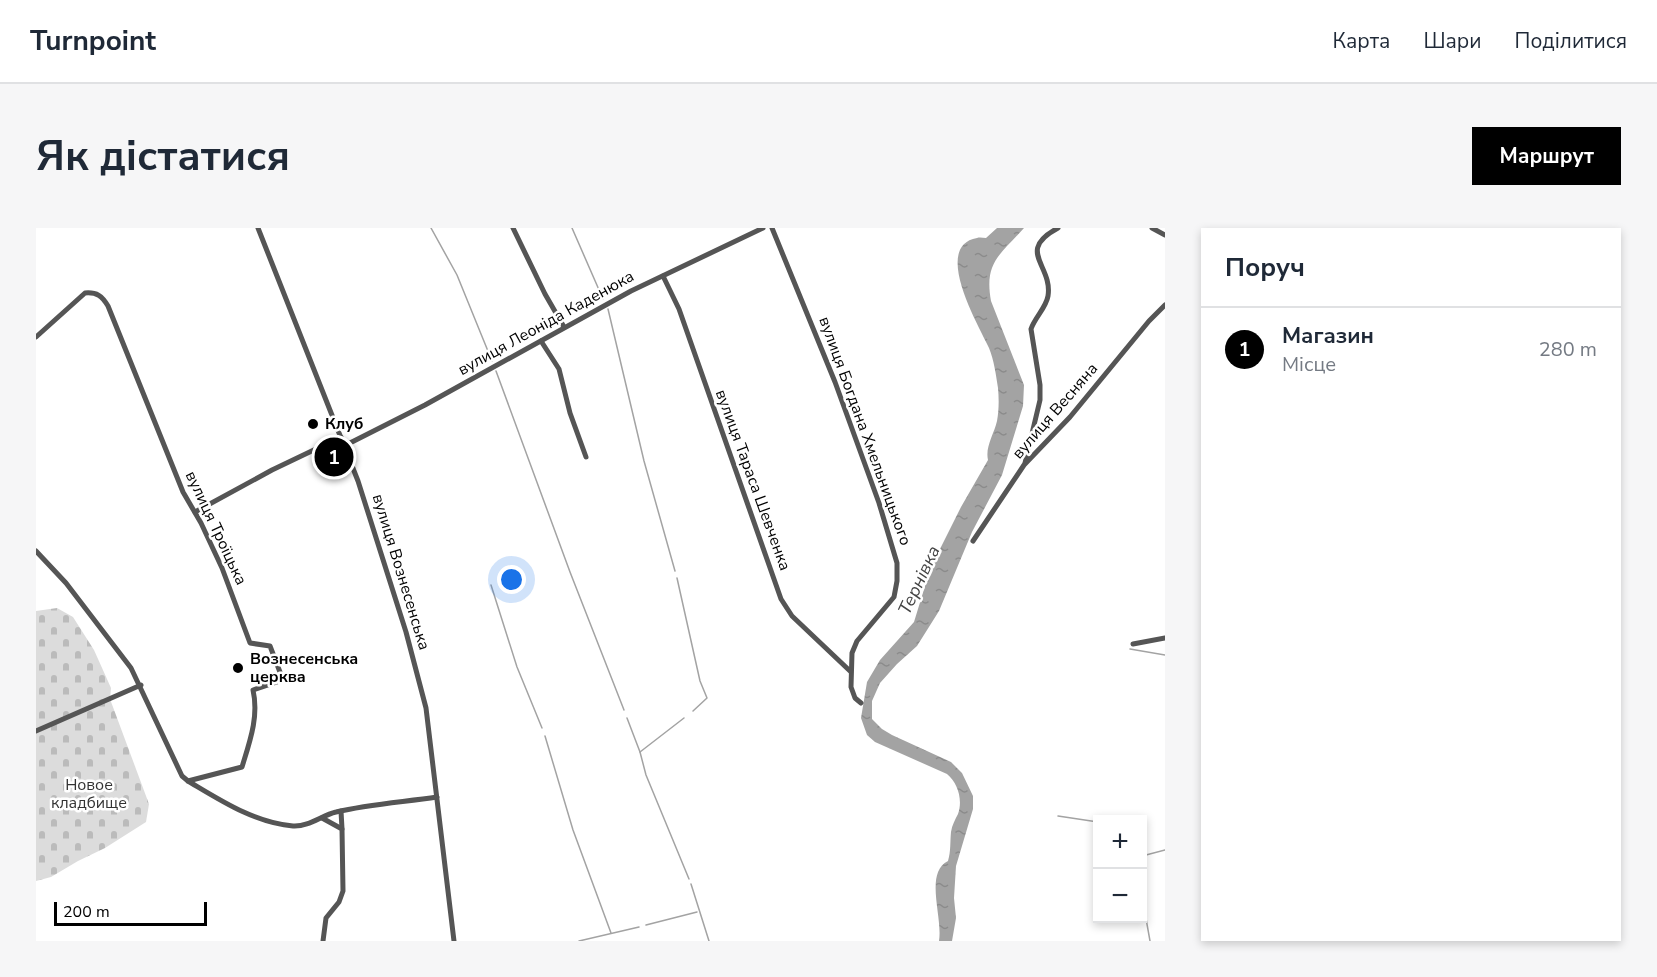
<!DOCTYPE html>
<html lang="uk">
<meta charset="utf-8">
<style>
body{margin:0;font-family:"Nunito Sans",sans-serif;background:#f6f6f7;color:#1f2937}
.controls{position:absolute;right:18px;bottom:18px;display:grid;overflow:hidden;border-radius:0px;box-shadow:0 3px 9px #0003}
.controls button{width:54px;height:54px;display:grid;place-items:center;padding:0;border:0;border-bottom:2px solid #e0e1e3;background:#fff;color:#1f2937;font:30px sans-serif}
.scale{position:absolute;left:18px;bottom:15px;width:153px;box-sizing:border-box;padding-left:6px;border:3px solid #000;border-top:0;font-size:16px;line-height:21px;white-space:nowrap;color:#000;-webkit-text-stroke:4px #fff;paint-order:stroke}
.you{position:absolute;left:476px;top:352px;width:21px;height:21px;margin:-15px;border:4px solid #fff;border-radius:50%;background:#1a73e8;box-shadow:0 0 0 9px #1a73e833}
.badge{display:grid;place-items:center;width:39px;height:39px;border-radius:50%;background:#000;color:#fff;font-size:20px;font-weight:700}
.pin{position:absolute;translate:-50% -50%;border:3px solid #fff;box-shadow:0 2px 6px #0006}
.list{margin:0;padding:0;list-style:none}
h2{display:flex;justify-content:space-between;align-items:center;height:78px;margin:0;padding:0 24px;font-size:26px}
h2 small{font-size:20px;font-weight:400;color:#747a83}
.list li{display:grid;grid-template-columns:39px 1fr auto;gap:18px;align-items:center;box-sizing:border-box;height:84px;padding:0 24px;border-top:2px solid #e0e1e3}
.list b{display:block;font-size:22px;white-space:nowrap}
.list p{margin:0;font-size:20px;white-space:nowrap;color:#747a83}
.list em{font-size:20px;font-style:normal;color:#747a83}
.map{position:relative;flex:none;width:1129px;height:713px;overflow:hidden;border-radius:0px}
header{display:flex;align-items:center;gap:36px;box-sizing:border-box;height:84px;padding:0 30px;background:#fff;border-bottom:2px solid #e0e1e3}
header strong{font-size:28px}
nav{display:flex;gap:33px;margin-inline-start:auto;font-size:21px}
.intro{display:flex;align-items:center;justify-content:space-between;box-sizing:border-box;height:144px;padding:0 36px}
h1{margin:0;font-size:42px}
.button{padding:15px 27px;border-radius:0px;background:#000;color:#fff;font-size:21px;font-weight:700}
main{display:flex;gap:36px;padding:0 36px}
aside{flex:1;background:#fff;border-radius:0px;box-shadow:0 3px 9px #0003}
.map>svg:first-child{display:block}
.cemetery{fill:url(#cemetery-stones)}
.water{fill:url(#water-ripples)}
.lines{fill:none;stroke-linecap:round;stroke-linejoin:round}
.stream{stroke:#a3a3a3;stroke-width:1.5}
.minor{stroke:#555;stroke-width:5}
.poi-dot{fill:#000;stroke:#fff;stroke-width:2}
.labels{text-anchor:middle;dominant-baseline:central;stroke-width:5;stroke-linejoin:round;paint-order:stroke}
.street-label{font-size:16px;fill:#000;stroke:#fff}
.poi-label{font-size:16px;font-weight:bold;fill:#000;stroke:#fff;text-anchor:start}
.park-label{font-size:16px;fill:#333;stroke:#fff}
.water-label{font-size:18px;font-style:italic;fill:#444;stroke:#fff}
</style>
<header>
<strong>Turnpoint</strong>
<nav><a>Карта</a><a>Шари</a><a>Поділитися</a></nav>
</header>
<div class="intro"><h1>Як дістатися</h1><a class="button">Маршрут</a></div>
<main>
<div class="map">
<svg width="1129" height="713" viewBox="0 0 1129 713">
<defs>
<pattern id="cemetery-stones" width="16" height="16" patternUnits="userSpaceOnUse" patternTransform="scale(1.5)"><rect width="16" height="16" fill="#dcdcdc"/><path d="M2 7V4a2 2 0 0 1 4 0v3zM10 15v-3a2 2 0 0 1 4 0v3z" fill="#bbb"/></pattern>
<pattern id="water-ripples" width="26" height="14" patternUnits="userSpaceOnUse" patternTransform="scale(1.5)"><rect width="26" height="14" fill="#a3a3a3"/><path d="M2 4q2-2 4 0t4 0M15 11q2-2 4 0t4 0" fill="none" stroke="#8b8b8b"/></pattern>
</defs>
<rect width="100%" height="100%" fill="#fff"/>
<!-- cemetery -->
<polygon class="cemetery" points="21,380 37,389 58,422 75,460 74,471 113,576 110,594 69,620 42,633 15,649 0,653 0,383"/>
<!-- water -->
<path class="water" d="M961,0H988C964,27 948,34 955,73L988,157L987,178L966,247L936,304L903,383L881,418L861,436L844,455L836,473V491L846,501L856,507L915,534L926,545L937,568V581L920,638L918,670L920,690L916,713H903C907,689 888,645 912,633C915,623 914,614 915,604C916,597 919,592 922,586C927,572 922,555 911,546L839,514L831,507L825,490L831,454L844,432L878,394L893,345L903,323L925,279L952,232C949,219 958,206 961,193C963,182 963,171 962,160C960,147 958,132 953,120C944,100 895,18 941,10C944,9 947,10 950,10Z"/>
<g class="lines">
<!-- stream -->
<g class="stream">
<polyline points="395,0 421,47 456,133"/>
<polyline points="536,0 567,71"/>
<polyline points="572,81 608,233 639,343"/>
<polyline points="460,143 534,344 588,482"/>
<polyline points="641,350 664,453 671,470 657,483"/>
<polyline points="455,357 481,439 506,500"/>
<polyline points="1094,421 1129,427"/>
<polyline points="591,490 604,524 610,547 653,651"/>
<polyline points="509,508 537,602 575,705"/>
<polyline points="604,524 648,490"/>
<polyline points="1022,588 1062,594"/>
<polyline points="1106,625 1109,685 1114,713"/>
<polyline points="1110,627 1129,622"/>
<polyline points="655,656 673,713"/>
<polyline points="610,697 661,684"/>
<polyline points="543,713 603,699"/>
</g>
<!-- minor -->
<g class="minor">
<polyline points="222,0 322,253 370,404 390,480 418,713"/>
<polyline points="477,0 509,66 528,99"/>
<polyline points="736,0 799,154 843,275 861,335 861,353 858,369 821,413 816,425 815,459 819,470 825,475"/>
<polyline points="1116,0 1129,7"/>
<polyline points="627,48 643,81 745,371 756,388 814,443"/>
<path d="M0,109L49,65C61,64 66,68 72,78L147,264L165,295L186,340L214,415L234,418L247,452L217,462C223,488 214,513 206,539L152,553"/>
<polyline points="505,113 523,141 534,185 550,229"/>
<polyline points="308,218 389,177 595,63 727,0"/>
<path d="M989,235L1004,172V157L995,101C999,89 1010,80 1012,68C1017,37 979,23 1022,0"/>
<polyline points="159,284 236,242 305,209"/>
<polyline points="937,313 988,237 1034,189 1113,93 1129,77"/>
<path d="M0,323L30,355L95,440L146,548L152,553C184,572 219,595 257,598C273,599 286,587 300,584C333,576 368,574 401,569"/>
<polyline points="1097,416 1129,410"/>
<polyline points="0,503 105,457"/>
<polyline points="305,583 306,601"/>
<polyline points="286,590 306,601 307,663 303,674 290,690 287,713"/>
</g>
</g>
<!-- markers -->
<g class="poi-dot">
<circle cx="277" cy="196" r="6"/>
<circle cx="202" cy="440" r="6"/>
</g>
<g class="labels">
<!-- street labels -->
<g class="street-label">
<text transform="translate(510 95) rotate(-29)">вулиця Леоніда Каденюка</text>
<text transform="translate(1019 183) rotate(-49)">вулиця Весняна</text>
<text transform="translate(829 203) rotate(70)">вулиця Богдана Хмельницького</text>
<text transform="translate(717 252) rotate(70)">вулиця Тараса Шевченка</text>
<text transform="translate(180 300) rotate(65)">вулиця Троїцька</text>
<text transform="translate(365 344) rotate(73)">вулиця Вознесенська</text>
</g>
<!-- poi labels -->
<g class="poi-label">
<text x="289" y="196">Клуб</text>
<text x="214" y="431">Вознесенська<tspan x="214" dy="18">церква</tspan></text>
</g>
<!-- park labels -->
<g class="park-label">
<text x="53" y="557">Новое<tspan x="53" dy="18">кладбище</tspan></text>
</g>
<!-- water labels -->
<g class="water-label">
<text transform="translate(883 352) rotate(-65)">Тернівка</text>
</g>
</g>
</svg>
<div class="controls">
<button>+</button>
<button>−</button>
</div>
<div class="scale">200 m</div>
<div class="you"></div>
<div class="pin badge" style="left:298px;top:229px">1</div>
</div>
<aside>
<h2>Поруч<small></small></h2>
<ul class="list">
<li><span class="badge">1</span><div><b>Магазин</b><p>Місце</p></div><em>280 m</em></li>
</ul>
</aside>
</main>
